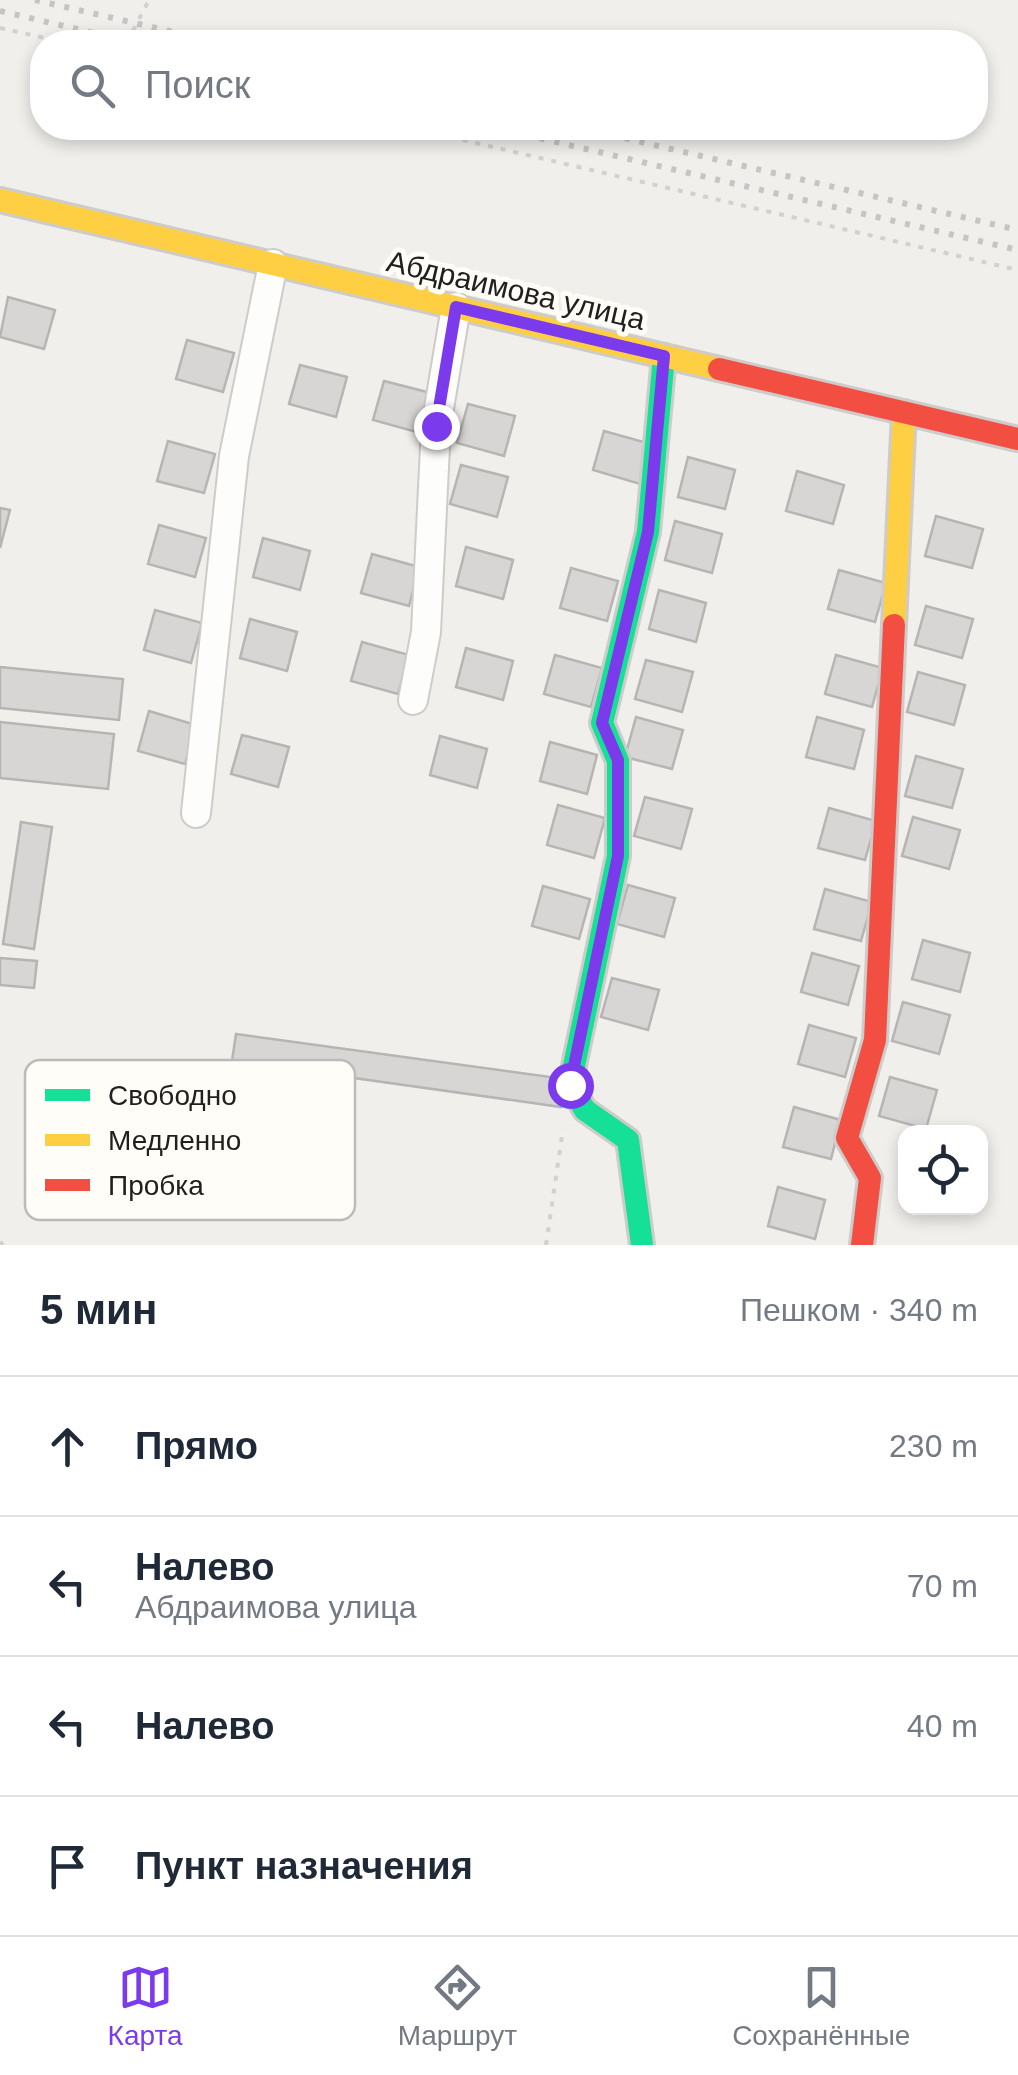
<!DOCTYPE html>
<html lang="ru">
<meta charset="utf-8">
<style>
body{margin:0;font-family:Arial,sans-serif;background:#f6f6f7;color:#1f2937}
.controls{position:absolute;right:30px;bottom:30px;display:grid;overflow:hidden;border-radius:20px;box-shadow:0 5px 15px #0003}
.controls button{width:90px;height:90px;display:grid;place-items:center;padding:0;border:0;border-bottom:2px solid #e0e1e3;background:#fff;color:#1f2937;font:50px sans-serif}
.stop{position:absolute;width:30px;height:30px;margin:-22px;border:8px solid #7c3aed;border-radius:50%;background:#fff}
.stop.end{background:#7c3aed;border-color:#fff;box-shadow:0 2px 10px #0008}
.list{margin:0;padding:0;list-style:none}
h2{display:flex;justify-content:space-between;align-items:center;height:130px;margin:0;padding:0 40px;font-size:42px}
h2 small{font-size:32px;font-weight:400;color:#747a83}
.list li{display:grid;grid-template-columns:65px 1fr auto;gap:30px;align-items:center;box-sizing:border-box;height:140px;padding:0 40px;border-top:2px solid #e0e1e3}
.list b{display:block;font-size:38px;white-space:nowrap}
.list p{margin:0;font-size:32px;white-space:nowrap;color:#747a83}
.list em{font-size:32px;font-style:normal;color:#747a83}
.icon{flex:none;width:55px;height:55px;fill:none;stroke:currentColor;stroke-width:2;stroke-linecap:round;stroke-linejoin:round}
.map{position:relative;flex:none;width:1018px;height:1245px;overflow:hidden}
.search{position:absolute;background:#fff;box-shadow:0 5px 15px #0003;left:30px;right:30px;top:30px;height:110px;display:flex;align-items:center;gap:25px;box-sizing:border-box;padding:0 35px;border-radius:40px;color:#747a83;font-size:38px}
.sheet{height:690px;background:#fff}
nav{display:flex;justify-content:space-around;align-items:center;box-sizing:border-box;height:140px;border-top:2px solid #e0e1e3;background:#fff;font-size:28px;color:#747a83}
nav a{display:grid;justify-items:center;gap:5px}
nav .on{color:#7c3aed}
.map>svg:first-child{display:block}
.building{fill:#d7d6d5;stroke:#b6b5b4;stroke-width:2.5}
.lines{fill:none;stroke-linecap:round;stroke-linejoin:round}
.street-casing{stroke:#cdccca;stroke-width:32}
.fast-casing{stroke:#cdccca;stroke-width:28}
.slow-casing{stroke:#cdccca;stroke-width:28}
.jam-casing{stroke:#cdccca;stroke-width:28}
.path{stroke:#d1d1d1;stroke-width:4;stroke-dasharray:5 8;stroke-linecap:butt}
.street{stroke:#fdfdfc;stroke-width:28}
.fast{stroke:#16e098;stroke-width:22}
.slow{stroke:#ffcf43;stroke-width:22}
.jam{stroke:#f24e42;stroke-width:22}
.rail{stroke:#c6c5c5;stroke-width:6;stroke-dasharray:5 10;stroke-linecap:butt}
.route{stroke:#7c3aed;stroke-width:12}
.labels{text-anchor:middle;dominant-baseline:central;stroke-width:10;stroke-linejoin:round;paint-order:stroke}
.street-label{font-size:30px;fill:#21201e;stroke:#fefdf8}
.key{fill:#fefdf8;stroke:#bcbbb7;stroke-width:2.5}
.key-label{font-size:28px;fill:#21201e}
</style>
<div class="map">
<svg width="1018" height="1245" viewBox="0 0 1018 1245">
<rect width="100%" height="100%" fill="#f0efeb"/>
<!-- building -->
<g class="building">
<polygon points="8,297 55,310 44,349 0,337"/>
<polygon points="187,340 234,353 223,392 176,379"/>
<polygon points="300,365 347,377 336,417 289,404"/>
<polygon points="384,381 431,393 420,433 373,420"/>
<polygon points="468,404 515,416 504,456 457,443"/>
<polygon points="604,431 651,444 640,484 593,470"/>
<polygon points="168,441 215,454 204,493 157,481"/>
<polygon points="688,457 735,470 725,509 678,497"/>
<polygon points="461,465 508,477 497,517 450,504"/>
<polygon points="797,471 844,485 833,524 786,511"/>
<polygon points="0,508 10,510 0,548"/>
<polygon points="936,516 983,529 972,568 925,556"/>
<polygon points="675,521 722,534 712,573 665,560"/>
<polygon points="159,525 206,538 195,577 148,564"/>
<polygon points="263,538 310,551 300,590 253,577"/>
<polygon points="466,547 513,560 503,599 456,586"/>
<polygon points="372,554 419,567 409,606 361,593"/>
<polygon points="571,568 618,581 607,621 560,608"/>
<polygon points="839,570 886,583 875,622 828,609"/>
<polygon points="659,590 706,603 696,642 649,629"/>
<polygon points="926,606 973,619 962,658 915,645"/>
<polygon points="155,610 202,623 191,663 144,650"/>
<polygon points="250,619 297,632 287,671 240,658"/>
<polygon points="362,642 409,655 398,694 351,681"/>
<polygon points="466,648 513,661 503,700 456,687"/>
<polygon points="555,655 602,668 591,707 544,694"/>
<polygon points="836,655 883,668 872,707 825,694"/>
<polygon points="646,660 693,672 682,712 635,699"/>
<polygon points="0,667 123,679 119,720 0,708"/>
<polygon points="918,672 965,685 954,725 907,712"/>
<polygon points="149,711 196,725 185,764 138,751"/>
<polygon points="636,717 683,730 672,769 625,757"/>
<polygon points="817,717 864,730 854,769 806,757"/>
<polygon points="0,722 114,734 108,789 0,778"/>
<polygon points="242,735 289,747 278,787 231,774"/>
<polygon points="440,736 487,749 477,788 430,775"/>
<polygon points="550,742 597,755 587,794 540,781"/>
<polygon points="916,756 963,769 952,808 905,796"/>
<polygon points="645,797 692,809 681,849 634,836"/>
<polygon points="558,805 605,818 594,858 547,845"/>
<polygon points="829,808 876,821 865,860 818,848"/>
<polygon points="913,817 960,830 949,869 902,856"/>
<polygon points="21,822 52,827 34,949 3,944"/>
<polygon points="628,885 675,898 664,937 617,924"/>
<polygon points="543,886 590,899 579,939 532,926"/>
<polygon points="825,889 872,902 861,941 814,929"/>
<polygon points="923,940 970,953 960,992 912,979"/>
<polygon points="812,953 859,966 848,1005 801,992"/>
<polygon points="0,958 37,961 34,988 0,985"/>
<polygon points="612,978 659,990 648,1030 601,1017"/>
<polygon points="903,1002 950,1015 939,1054 892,1041"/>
<polygon points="809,1025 856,1038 845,1077 798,1064"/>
<polygon points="236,1034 565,1079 561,1107 232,1061"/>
<polygon points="890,1077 937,1090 926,1129 879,1116"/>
<polygon points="794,1107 841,1120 831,1159 783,1147"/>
<polygon points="778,1187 825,1200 815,1239 768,1226"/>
</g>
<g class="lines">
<!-- street casing -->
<g class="street-casing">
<g id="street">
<polyline points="413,700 426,632 436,426 456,307"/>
<polyline points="196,813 234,456 273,264"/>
</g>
</g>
<!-- fast casing -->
<g class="fast-casing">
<polyline id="fast" points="642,1245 628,1140 585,1110 570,1085 618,856 618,761 602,723 648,532 664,356"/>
</g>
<!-- slow casing -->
<g class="slow-casing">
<g id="slow">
<polyline points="0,200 719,369"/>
<polyline points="894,625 904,412"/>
</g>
</g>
<!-- jam casing -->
<g class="jam-casing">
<g id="jam">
<polyline points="719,369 1018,439"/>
<polyline points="862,1245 870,1178 847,1138 875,1040 894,625"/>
</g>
</g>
<!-- path -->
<g class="path">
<polyline points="0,28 63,42"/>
<polyline points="127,42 149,0"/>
<polyline points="412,128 1018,270"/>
<polyline points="0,1242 3,1245"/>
<polyline points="546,1245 563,1129"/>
</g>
<!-- street -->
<use href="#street" class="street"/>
<!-- fast -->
<use href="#fast" class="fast"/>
<!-- slow -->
<use href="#slow" class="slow"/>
<!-- jam -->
<use href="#jam" class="jam"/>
<!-- rail -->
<g class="rail">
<polyline points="35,0 217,42"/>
<polyline points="0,11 133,42"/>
<polyline points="496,128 1018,250"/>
<polyline points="581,128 1018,230"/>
</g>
</g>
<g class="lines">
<!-- route -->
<polyline class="route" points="436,426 456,307 664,356 648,532 602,723 618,760 618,856 570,1085"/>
</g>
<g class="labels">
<!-- street labels -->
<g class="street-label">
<text transform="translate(516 290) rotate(13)">Абдраимова улица</text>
</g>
</g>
<!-- legend -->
<rect x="25" y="1060" width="330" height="160" rx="15" class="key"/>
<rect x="45" y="1089" width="45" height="12" fill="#16e098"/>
<rect x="45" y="1134" width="45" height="12" fill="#ffcf43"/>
<rect x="45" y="1179" width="45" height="12" fill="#f24e42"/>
<g class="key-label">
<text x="108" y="1105">Свободно</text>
<text x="108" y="1150">Медленно</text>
<text x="108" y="1195">Пробка</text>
</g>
</svg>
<div class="controls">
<button><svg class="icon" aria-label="locate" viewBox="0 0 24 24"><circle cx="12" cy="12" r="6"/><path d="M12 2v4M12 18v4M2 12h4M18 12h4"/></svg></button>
</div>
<div class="stop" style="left:570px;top:1085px"></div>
<div class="stop end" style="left:436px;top:426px"></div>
<div class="search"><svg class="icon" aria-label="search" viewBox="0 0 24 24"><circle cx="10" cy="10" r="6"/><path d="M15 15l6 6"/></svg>Поиск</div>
</div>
<section class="sheet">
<h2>5 мин<small>Пешком · 340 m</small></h2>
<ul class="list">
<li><svg class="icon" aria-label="ahead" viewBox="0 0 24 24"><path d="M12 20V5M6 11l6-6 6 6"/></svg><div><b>Прямо</b></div><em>230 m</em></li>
<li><svg class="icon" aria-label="left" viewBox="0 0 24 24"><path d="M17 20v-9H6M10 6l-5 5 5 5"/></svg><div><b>Налево</b><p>Абдраимова улица</p></div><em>70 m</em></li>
<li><svg class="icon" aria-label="left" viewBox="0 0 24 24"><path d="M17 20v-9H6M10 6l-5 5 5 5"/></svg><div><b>Налево</b></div><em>40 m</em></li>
<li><svg class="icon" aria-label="arrive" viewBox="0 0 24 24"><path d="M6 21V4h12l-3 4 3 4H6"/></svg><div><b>Пункт назначения</b></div></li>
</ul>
</section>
<nav>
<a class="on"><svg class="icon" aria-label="map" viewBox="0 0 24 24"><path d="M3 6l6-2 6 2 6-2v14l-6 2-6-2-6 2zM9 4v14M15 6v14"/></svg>Карта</a>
<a><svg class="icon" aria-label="directions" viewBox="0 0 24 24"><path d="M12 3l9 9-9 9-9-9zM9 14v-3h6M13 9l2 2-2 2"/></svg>Маршрут</a>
<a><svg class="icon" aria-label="saved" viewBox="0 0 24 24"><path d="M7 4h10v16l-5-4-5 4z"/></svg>Сохранённые</a>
</nav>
